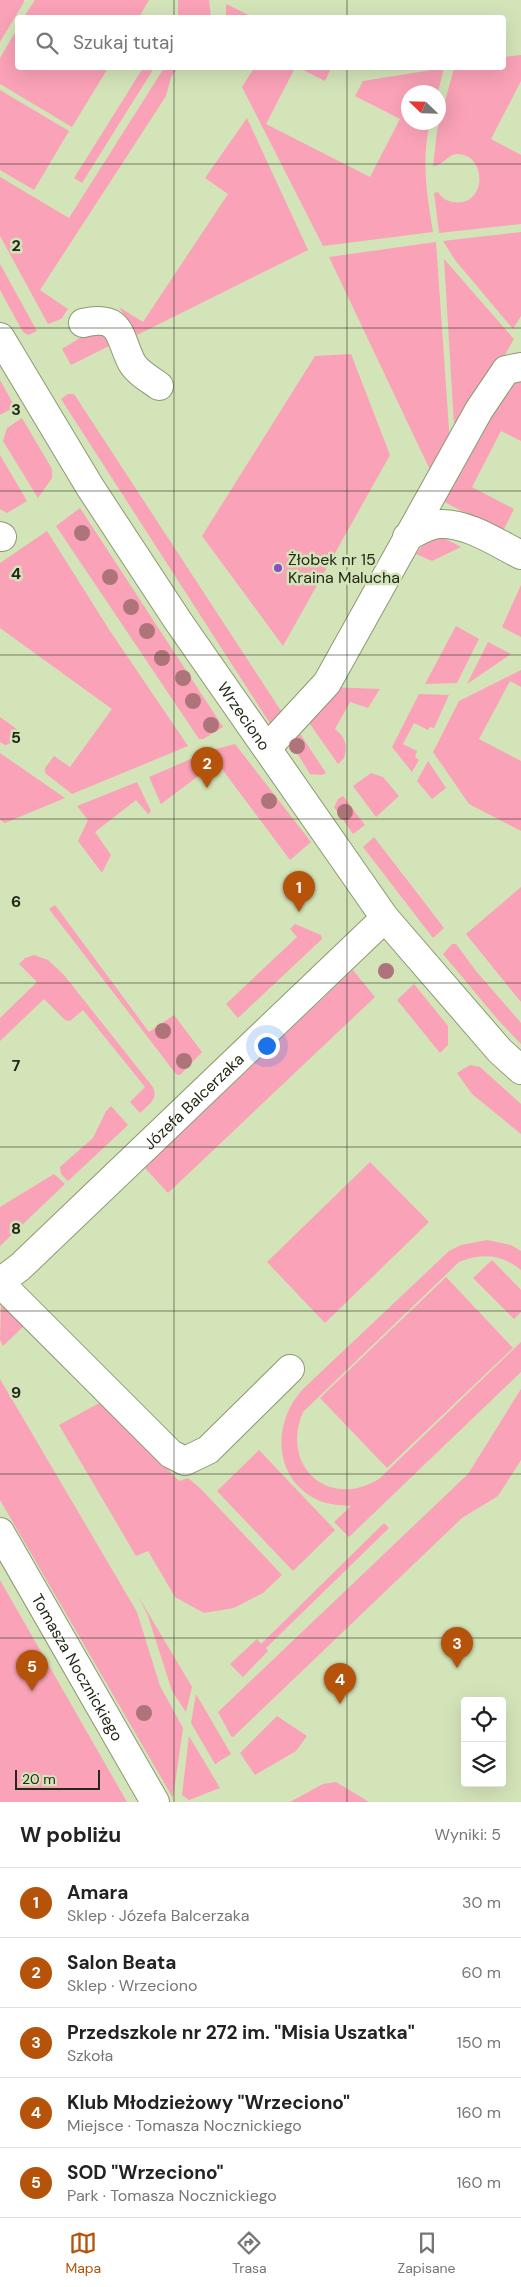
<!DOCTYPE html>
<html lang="pl">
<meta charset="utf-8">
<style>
body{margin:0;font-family:"DM Sans",sans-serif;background:#f2f2f2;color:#222}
.controls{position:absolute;right:15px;bottom:15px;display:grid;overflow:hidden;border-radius:5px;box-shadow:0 5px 20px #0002}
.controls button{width:45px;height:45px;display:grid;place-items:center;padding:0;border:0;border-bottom:1px solid #e0e0e0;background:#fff;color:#222;font:25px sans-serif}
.compass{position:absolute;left:401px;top:85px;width:45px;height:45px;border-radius:50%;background:#fff;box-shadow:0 5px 20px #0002;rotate:293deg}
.scale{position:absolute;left:15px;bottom:12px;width:85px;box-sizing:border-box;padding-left:5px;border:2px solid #232818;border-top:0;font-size:14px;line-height:18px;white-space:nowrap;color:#232818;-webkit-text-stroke:4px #d4e4b9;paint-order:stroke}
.you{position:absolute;left:266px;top:1045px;width:18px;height:18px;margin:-12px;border:4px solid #fff;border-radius:50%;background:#1a73e8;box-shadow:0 0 0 8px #1a73e833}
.badge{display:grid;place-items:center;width:32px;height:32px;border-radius:50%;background:#b45309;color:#fff;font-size:16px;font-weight:700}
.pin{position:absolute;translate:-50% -41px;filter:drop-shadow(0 1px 2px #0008)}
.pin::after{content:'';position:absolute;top:26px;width:18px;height:15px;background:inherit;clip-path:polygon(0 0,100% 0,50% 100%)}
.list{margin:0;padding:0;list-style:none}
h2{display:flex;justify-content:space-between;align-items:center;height:65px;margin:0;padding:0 20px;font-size:21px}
h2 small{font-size:16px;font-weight:400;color:#767676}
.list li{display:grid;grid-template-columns:32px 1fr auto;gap:15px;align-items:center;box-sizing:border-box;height:70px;padding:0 20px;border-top:1px solid #e0e0e0}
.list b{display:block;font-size:19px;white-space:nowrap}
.list p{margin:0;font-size:16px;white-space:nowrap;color:#767676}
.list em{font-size:16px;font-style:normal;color:#767676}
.icon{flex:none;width:28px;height:28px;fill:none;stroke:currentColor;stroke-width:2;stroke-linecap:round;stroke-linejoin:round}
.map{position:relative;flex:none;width:521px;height:1802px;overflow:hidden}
.search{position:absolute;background:#fff;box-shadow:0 5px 20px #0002;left:15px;right:15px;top:15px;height:55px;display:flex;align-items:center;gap:12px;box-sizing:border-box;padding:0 18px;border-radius:5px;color:#767676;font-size:19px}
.sheet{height:415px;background:#fff}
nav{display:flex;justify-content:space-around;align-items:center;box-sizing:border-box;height:70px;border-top:1px solid #e0e0e0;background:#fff;font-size:14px;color:#767676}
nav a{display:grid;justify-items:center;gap:2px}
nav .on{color:#b45309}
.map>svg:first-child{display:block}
.green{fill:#faa2b7}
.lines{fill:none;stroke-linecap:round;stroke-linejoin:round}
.minor-casing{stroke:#8b9a72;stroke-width:30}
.minor{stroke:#fff;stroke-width:28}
.tree{fill:#ae747a}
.grid{fill:none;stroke:#232818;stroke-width:1;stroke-opacity:0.55}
.poi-dot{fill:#894ec5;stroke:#d4e4b9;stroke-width:2}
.labels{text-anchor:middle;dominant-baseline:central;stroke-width:5;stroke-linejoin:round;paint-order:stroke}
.poi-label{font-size:16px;fill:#232818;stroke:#d4e4b9;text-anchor:start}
.street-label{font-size:16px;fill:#232818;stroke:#d4e4b9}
.grid-label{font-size:16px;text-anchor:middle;font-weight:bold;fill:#232818;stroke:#d4e4b9;stroke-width:5;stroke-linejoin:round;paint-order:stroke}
</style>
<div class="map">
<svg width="521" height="1802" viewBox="0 0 521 1802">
<rect width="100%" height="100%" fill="#d4e4b9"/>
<!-- green -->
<g class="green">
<polygon points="0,0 24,0 24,2 0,42"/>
<polygon points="35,0 149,0 139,17 24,17"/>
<polygon points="178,0 209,0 211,17 178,17"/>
<polygon points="226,4 251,16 251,17 226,17"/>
<polygon points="17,29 18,68 108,68 72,127 0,84 0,58"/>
<path d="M521,55V81L491,139L521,155V224L439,233L434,193L438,192C442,198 446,201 453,202C487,208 488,154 457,154C447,155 442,166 433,166L437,131L454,68H504V57Z"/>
<polygon points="143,68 154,68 82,183 74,178"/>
<polygon points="164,68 178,68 171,77 166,96 40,290 68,309 61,319 48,324 0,236 0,177 69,218"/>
<path d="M254,68H295L266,124L370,177L400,119L355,96L363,81L444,68L438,92H408V122L430,123C421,159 427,196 433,232L323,246L242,87Z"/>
<polygon points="299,68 331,68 325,81"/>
<polygon points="0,90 69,131 34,190 0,170"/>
<polygon points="247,118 308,250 137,335 119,307 143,322 228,194 205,178"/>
<polygon points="521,232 521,316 513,329 455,260 443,241"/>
<polygon points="436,242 450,443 432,474 329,257"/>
<polygon points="444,259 514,339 455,441"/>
<polygon points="0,264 37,331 28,335 23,332 0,290"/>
<polygon points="100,331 115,343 71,365 62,349 88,333"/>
<polygon points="351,354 390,455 283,646 202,536 315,356"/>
<polygon points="0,380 15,407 0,415"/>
<polygon points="521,380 521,441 501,431 472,487 514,509 502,533 441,500 510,383"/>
<polygon points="68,394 74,394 285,717 271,725 61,399"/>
<polygon points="22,418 52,469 52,478 38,498 3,441 7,428"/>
<polygon points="0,455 27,501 7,513 0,509"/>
<polygon points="80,508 223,727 203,739 199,739 56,526"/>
<polygon points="47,531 110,631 188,746 72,794 45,773 45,768 54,756 70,767 112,709 0,628 0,563"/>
<polygon points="440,536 461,547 432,561 416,554 427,539"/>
<polygon points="521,585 521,637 502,627"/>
<polygon points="456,626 479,639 457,683 425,684"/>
<polygon points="488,642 511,654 467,684"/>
<polygon points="521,670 521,687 510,681 479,739 521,761 521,831 469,804 433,752 459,701"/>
<path d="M328,687L380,689L368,708L350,702L335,729C345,737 348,745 344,758L338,764L305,717Z"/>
<polygon points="419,694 449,695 434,728 430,727 428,730 414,723 403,744 417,751 415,757 419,760 412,772 392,747"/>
<polygon points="0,717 18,730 9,744 5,745 0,742"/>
<polygon points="297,729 326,773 322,775 310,774 292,745"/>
<polygon points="235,744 311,842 290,860 210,753 212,750"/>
<polygon points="0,753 65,798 5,823 0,820"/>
<polygon points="193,758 197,759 211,778 207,781 201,774 161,804 149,777"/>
<polygon points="428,761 446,788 432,799 417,781"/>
<polygon points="371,773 383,777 399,796 376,817 353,786"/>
<polygon points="137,782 151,811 148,814 136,800 95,832 111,855 102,873 78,841 88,820 77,806"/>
<polygon points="343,796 365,825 353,834 334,807 338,799"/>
<polygon points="374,837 444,928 433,938 363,847"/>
<polygon points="521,887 521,1002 466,934"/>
<polygon points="55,905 149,1032 174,1015 202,1052 180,1075 176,1074 49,909"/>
<polygon points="295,924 321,935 322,939 238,1018 226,1004 297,937 290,929"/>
<polygon points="452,944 456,944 476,971 521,1023 521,1044 499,1021 443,954"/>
<path d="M34,955L48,960L64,975L152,1086C160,1098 148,1105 140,1113L130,1102L145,1087L83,1010L70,1021L65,1020L44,999L0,1041V1018L37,982L19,964L25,958Z"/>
<polygon points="353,970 375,997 168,1193 144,1167"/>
<polygon points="414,984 448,1026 448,1045 440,1053 397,1000"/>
<polygon points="470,1065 480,1067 521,1104 521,1134 472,1094 457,1073"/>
<polygon points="111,1106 128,1125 68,1181 61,1174 60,1167 93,1138 106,1111"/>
<polygon points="370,1162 429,1222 325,1323 267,1262"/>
<polygon points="54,1174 65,1184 0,1246 0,1207"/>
<path d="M487,1240L511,1245L521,1251V1270C502,1254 482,1253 459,1262L303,1412C280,1466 328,1510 379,1479L521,1342V1372L349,1537L334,1522L351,1506C341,1505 330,1505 320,1501C273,1481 271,1423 303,1389L449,1251L461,1245Z"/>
<polygon points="492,1260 521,1290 521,1312 514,1319 473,1278"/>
<polygon points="446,1277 513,1348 387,1468 320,1398"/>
<polygon points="1,1306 11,1310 28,1322 3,1346 0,1340"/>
<polygon points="0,1379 137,1612 160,1686 183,1728 173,1798 0,1500"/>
<polygon points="521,1389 521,1460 498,1496 462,1518 233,1737 231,1736 218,1712 468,1474"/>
<polygon points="103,1401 179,1481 188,1478 200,1488 282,1575 263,1593 234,1608 204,1613 175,1597 148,1551 136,1556 59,1425"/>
<polygon points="259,1450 335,1530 293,1571 217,1491"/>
<polygon points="384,1523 389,1528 266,1648 268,1651 243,1677 230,1664 257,1639 261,1644"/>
<polygon points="0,1580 127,1802 0,1802"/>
<polygon points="138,1596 192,1687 186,1712 172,1691 148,1616"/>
<polygon points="196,1694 231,1754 215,1764 191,1723"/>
<polygon points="277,1716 307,1736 296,1751 255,1775 240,1753"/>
<polygon points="189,1736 220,1788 189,1800 182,1795"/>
<polygon points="336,1782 369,1802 290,1802 323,1784"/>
</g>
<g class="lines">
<!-- minor casing -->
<g class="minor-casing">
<g id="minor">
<path d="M83,323C123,314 118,336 132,363C137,372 151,380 159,386"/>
<path id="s1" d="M0,337L90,487L178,621L385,918L500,1051L521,1070"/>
<polyline points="0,536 2,537"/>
<path d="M407,537C417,532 429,524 440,524C468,523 497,543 521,555"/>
<polyline points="267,748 327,683 479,410 506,370 521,367"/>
<path id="s2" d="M0,1282L20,1267L385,918"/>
<polyline points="0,1283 171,1454 185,1461 208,1450 290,1369"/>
<path id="s3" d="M0,1532L155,1802"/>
</g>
</g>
<!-- minor -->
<use href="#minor" class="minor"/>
</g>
<!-- trees -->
<g class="tree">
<circle cx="82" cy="533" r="8"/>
<circle cx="110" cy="577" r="8"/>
<circle cx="131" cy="607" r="8"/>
<circle cx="147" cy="631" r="8"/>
<circle cx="162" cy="658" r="8"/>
<circle cx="183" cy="678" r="8"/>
<circle cx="193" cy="701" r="8"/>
<circle cx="211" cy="725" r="8"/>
<circle cx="297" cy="746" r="8"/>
<circle cx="269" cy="801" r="8"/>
<circle cx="345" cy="812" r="8"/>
<circle cx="386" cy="971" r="8"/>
<circle cx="163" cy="1031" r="8"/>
<circle cx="184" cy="1061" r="8"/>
<circle cx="144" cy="1713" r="8"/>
</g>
<!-- grid -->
<path class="grid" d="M174,0V18M347,0V18M174,68V1802M347,68V1802M0,164H521M0,328H521M0,491H521M0,655H521M0,819H521M0,983H521M0,1147H521M0,1311H521M0,1474H521M0,1638H521"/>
<!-- markers -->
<circle class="poi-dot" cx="278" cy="568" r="5"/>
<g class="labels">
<!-- poi labels -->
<g class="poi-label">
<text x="288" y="559">Żłobek nr 15<tspan x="288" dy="18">Kraina Malucha</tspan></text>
</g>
<!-- street labels -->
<g class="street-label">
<text stroke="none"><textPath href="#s1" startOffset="451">Wrzeciono</textPath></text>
<text stroke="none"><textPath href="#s2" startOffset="265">Józefa Balcerzaka</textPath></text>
<text stroke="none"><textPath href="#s3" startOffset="156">Tomasza Nocznickiego</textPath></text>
</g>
</g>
<g class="grid-label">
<text x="16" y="251">2</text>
<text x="16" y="415">3</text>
<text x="16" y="579">4</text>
<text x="16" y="743">5</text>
<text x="16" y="907">6</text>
<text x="16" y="1071">7</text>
<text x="16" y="1234">8</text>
<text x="16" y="1398">9</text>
</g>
</svg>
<div class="controls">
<button><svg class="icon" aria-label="locate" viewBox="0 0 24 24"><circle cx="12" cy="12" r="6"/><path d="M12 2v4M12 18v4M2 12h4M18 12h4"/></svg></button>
<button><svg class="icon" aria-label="layers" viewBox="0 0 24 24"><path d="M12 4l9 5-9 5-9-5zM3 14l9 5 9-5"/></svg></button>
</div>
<svg class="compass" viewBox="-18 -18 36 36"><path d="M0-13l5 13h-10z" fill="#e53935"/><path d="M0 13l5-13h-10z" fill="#767676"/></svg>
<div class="scale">20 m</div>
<div class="you"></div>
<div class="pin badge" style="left:299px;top:912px">1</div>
<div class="pin badge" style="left:207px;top:788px">2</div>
<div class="pin badge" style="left:457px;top:1668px">3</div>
<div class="pin badge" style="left:340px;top:1704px">4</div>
<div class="pin badge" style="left:32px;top:1691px">5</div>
<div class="search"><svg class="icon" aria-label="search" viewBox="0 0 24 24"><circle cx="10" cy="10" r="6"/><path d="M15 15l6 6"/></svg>Szukaj tutaj</div>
</div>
<section class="sheet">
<h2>W pobliżu<small>Wyniki: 5</small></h2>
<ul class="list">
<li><span class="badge">1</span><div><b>Amara</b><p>Sklep · Józefa Balcerzaka</p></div><em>30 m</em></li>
<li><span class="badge">2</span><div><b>Salon Beata</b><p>Sklep · Wrzeciono</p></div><em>60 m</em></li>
<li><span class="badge">3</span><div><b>Przedszkole nr 272 im. &quot;Misia Uszatka&quot;</b><p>Szkoła</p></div><em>150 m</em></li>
<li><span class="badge">4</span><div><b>Klub Młodzieżowy &quot;Wrzeciono&quot;</b><p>Miejsce · Tomasza Nocznickiego</p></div><em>160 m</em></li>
<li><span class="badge">5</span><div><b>SOD &quot;Wrzeciono&quot;</b><p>Park · Tomasza Nocznickiego</p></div><em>160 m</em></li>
</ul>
</section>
<nav>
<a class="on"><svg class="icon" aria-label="map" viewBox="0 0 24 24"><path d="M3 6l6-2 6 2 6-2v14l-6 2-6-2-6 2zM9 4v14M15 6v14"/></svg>Mapa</a>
<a><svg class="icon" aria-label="directions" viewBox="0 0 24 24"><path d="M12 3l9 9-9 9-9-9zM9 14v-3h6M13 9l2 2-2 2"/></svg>Trasa</a>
<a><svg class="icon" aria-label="saved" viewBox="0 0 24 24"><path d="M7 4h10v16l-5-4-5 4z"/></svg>Zapisane</a>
</nav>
